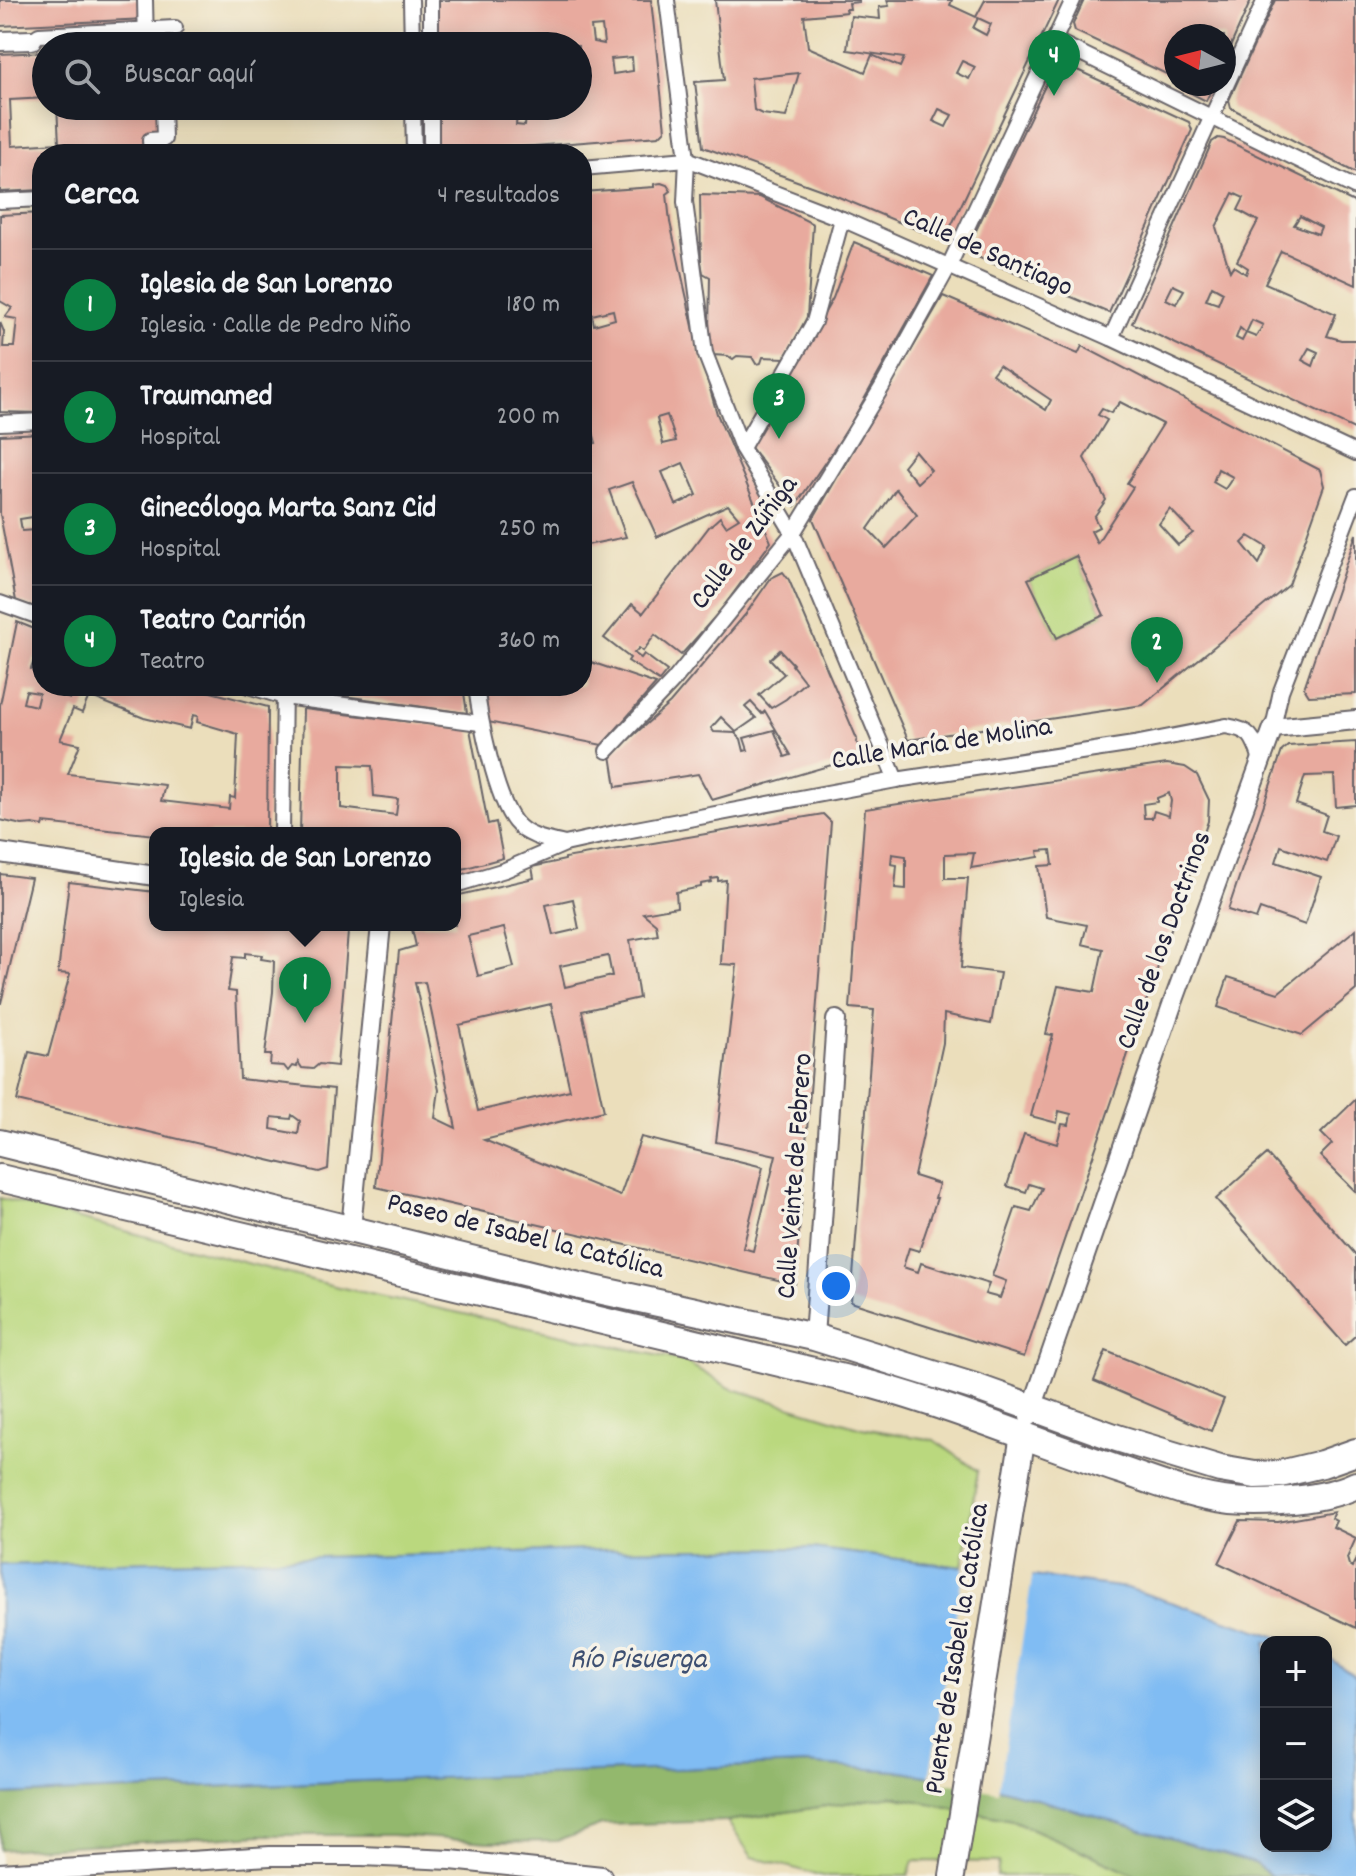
<!DOCTYPE html>
<html lang="es">
<meta charset="utf-8">
<style>
body{margin:0;font-family:Dekko,sans-serif;background:#20242c;color:#f1f3f6}
.controls{position:absolute;right:24px;bottom:24px;display:grid;overflow:hidden;border-radius:16px;box-shadow:0 4px 20px #0003}
.controls button{width:72px;height:72px;display:grid;place-items:center;padding:0;border:0;border-bottom:2px solid #363941;background:#171b24;color:#f1f3f6;font:40px sans-serif}
.compass{position:absolute;left:1164px;top:24px;width:72px;height:72px;border-radius:50%;background:#171b24;box-shadow:0 4px 20px #0003;rotate:277deg}
.you{position:absolute;left:836px;top:1286px;width:28px;height:28px;margin:-20px;border:6px solid #fff;border-radius:50%;background:#1a73e8;box-shadow:0 0 0 12px #1a73e833}
.badge{display:grid;place-items:center;width:52px;height:52px;border-radius:50%;background:#0b8043;color:#fff;font-size:26px;font-weight:700}
.pin{position:absolute;translate:-50% -66px;filter:drop-shadow(0 2px 4px #0008)}
.pin::after{content:'';position:absolute;top:42px;width:28px;height:24px;background:inherit;clip-path:polygon(0 0,100% 0,50% 100%)}
.popup{position:absolute;left:149px;top:827px;width:312px;height:104px;box-sizing:border-box;display:grid;place-content:center;border-radius:16px;background:#171b24;filter:drop-shadow(0 2px 6px #0005);font-size:26px;white-space:nowrap;color:#9ea1a6}
.popup b{font-size:30px;color:#f1f3f6}
.popup::after{content:'';position:absolute;left:50%;top:100%;margin-left:-16px;border:16px solid transparent;border-top-color:#171b24}
.list{margin:0;padding:0;list-style:none}
h2{display:flex;justify-content:space-between;align-items:center;height:104px;margin:0;padding:0 32px;font-size:34px}
h2 small{font-size:26px;font-weight:400;color:#9ea1a6}
.list li{display:grid;grid-template-columns:52px 1fr auto;gap:24px;align-items:center;box-sizing:border-box;height:112px;padding:0 32px;border-top:2px solid #363941}
.list b{display:block;font-size:30px;white-space:nowrap}
.list p{margin:0;font-size:26px;white-space:nowrap;color:#9ea1a6}
.list em{font-size:26px;font-style:normal;color:#9ea1a6}
.icon{flex:none;width:44px;height:44px;fill:none;stroke:currentColor;stroke-width:2;stroke-linecap:round;stroke-linejoin:round}
.map{position:relative;flex:none;width:1356px;height:1876px;overflow:hidden}
.search{position:absolute;background:#171b24;box-shadow:0 4px 20px #0003;left:32px;top:32px;width:560px;height:88px;display:flex;align-items:center;gap:20px;box-sizing:border-box;padding:0 28px;border-radius:44px;color:#9ea1a6;font-size:30px}
.panel{position:absolute;background:#171b24;box-shadow:0 4px 20px #0003;left:32px;top:144px;width:560px;height:552px;border-radius:32px}
.map>svg:first-child{display:block}
.green{fill:#bad87e;stroke:#6e7d5c;stroke-width:2}
.forest{fill:#93b86d;stroke:#5a6d54;stroke-width:2}
.water{fill:#80bcf3;stroke:#516f97;stroke-width:2}
.pier{fill:#ebdebb}
.building{fill:#e8aa9e;fill-rule:evenodd}
.lines{fill:none;stroke-linecap:round;stroke-linejoin:round}
.pedestrian-casing{stroke:#686468;stroke-width:18}
.minor-casing{stroke:#686468;stroke-width:22}
.tertiary-casing{stroke:#686468;stroke-width:28}
.secondary-casing{stroke:#686468;stroke-width:30}
.pedestrian{stroke:#fff;stroke-width:14}
.minor{stroke:#fff;stroke-width:18}
.tertiary{stroke:#fff;stroke-width:24}
.secondary{stroke:#fff;stroke-width:26}
.labels{text-anchor:middle;dominant-baseline:central;stroke-width:7;stroke-linejoin:round;paint-order:stroke}
.street-label{font-size:28px;fill:#22223b;stroke:#f7f3e8}
.water-label{font-size:30px;font-style:italic;fill:#3e5072;stroke:#f7f3e8}
</style>
<div class="map">
<svg width="1356" height="1876" viewBox="0 0 1356 1876">
<rect width="100%" height="100%" fill="#f7f3e8"/>
<filter id="ink" filterUnits="userSpaceOnUse"><feTurbulence type="fractalNoise" baseFrequency=".0125" numOctaves="2"/><feDisplacementMap in="SourceGraphic" scale="16" xChannelSelector="R" yChannelSelector="G"/><feConvolveMatrix kernelMatrix="1 2 1 2 8 2 1 2 1" color-interpolation-filters="sRGB"/></filter>
<filter id="wash" filterUnits="userSpaceOnUse"><feTurbulence type="fractalNoise" baseFrequency=".006" numOctaves="4" result="noise"/><feDisplacementMap in="SourceGraphic" scale="32" xChannelSelector="R" yChannelSelector="G"/><feGaussianBlur stdDeviation="1.8" result="paint"/><feColorMatrix in="noise" values="0 0 0 0 0 0 0 0 0 0 0 0 0 0 0 0 0 1.4 0 .05"/><feComposite in="paint" operator="in"/></filter>
<g filter="url(#wash)">
<rect width="100%" height="100%" fill="#ebdebb"/>
<!-- green -->
<g class="green">
<polygon points="1076,556 1104,615 1057,638 1028,579"/>
<polygon points="0,1198 338,1287 684,1361 730,1388 862,1428 934,1440 978,1471 962,1567 812,1548 595,1550 0,1565"/>
<polygon points="893,1796 1012,1820 1139,1876 997,1876 999,1862 913,1861 908,1876 823,1876 752,1857 727,1821"/>
</g>
<!-- forest -->
<polygon class="forest" points="805,1764 897,1771 1003,1789 1254,1863 1272,1876 1139,1876 1012,1820 893,1796 727,1821 602,1825 558,1841 489,1842 392,1835 262,1835 0,1850 0,1795"/>
<!-- water -->
<polygon class="water" points="812,1548 1127,1588 1294,1642 1266,1642 1266,1846 1326,1846 1326,1656 1356,1677 1356,1876 1272,1876 1254,1863 1003,1789 897,1771 805,1764 0,1795 0,1565 595,1550"/>
<!-- pier -->
<polygon class="pier" points="964,1563 1033,1572 998,1792 929,1780"/>
<g id="blocks">
<!-- building -->
<g class="building">
<polygon points="0,0 145,0 146,19 0,26"/>
<path d="M431,0H651L665,130L659,136L431,154V106H518L516,125L525,126L527,106H578V46H553V44L485,38V41L509,44V46H431ZM602,26L604,44L593,42L591,27ZM632,57L633,71L613,74L611,59Z"/>
<path d="M715,0H859V2L849,3L850,9H846L847,12L804,16L808,47L865,72L872,55L900,67L904,58L847,50L851,16L880,19L879,7L889,6L887,0H952L950,5L976,17L985,0H1059L944,241L822,190L703,147L695,82L724,80ZM978,18L991,24L986,35L973,28ZM962,61L975,67L969,79L956,73ZM799,73L786,117L762,114L754,110L751,78ZM939,109L952,115L946,127L933,121Z"/>
<polygon points="1084,0 1251,0 1224,61 1224,36 1176,36 1176,84 1214,84 1206,101 1173,84 1175,78 1075,31 1073,24"/>
<polygon points="1275,0 1356,0 1356,173 1231,108 1229,100"/>
<polygon points="46,52 46,98 10,100 12,146 59,143 57,106 163,106 164,139 150,140 151,154 42,154 42,190 0,192 0,54"/>
<polygon points="1060,62 1189,122 1192,130 1109,313 975,256 970,243 1055,65"/>
<path d="M1218,138L1224,139L1356,203V285L1281,251L1265,283L1336,314L1327,336L1341,340H1356V430L1132,323L1212,142ZM1233,193L1244,198L1238,210L1258,221L1237,261L1248,268L1246,274L1233,266L1230,271L1216,227ZM1300,216L1321,227L1318,234L1294,225ZM1173,285L1184,290L1176,304L1166,299ZM1212,286L1223,292L1218,304L1206,300ZM1252,320L1263,325L1256,337L1246,333L1242,341L1236,338L1240,328L1246,333ZM1309,348L1318,352L1313,366L1302,360Z"/>
<path d="M661,183L667,185L671,191L667,194L670,222L696,340L717,414L771,542L721,610L681,655L655,635L643,651L639,648L634,653L641,658L644,654L667,671L659,681L628,661L630,658L604,638L632,604L643,613L709,527L720,517L726,526L739,518L728,505L657,537L632,482L609,490L626,537L582,546V446L596,443L589,417L582,418V366L591,365L587,347L582,348V192L654,187V184ZM613,310L615,319L594,325L592,315ZM667,415L676,441L663,444L657,418ZM683,463L697,495L676,505L662,472Z"/>
<polygon points="700,195 760,197 813,224 807,317 785,358 763,357 761,363 756,364 752,357 737,356 733,359 728,356 713,355 709,333 710,277 703,273 701,262"/>
<polygon points="42,213 42,413 0,412 0,322 4,332 3,347 14,347 17,319 5,317 12,308 0,301 0,215"/>
<polygon points="854,242 933,276 847,430 795,506 750,446 833,298"/>
<path d="M943,296L1078,354L1082,346L1320,470L1324,486L1289,585L1143,705L908,740L813,519ZM999,365L1051,400L1046,410L992,374ZM1120,402L1163,424L1132,473L1133,474L1127,483L1133,487L1097,543L1091,531L1099,527L1094,517L1106,500L1084,458L1107,420L1098,415L1102,409L1111,413ZM915,451L931,470L917,483L903,466ZM1218,469L1233,477L1225,489L1213,482ZM896,489L917,515L886,548L868,529ZM1170,509L1193,533L1178,545L1159,524ZM1249,536L1267,547L1259,564L1242,543ZM1076,556L1104,615L1057,638L1028,579Z"/>
<path d="M42,433V610L16,601L0,514V435ZM33,517L35,530L22,531L20,519Z"/>
<polygon points="1356,534 1356,694 1309,696 1304,688"/>
<path d="M783,572L789,580L857,739L856,742L862,749L859,757L712,800L698,774L616,787L611,755L670,703L745,615L771,578ZM780,650L793,664L792,665L805,682L786,699L771,708L759,695L784,674L770,659ZM751,702L762,714L765,711L791,755L785,757L774,730L744,738L748,750L744,751L741,739L735,733L714,732L711,728L721,717L736,732L756,718L745,707Z"/>
<path d="M17,622L42,632V657H35L31,669L42,671V686H57L54,693L70,699L75,686H188L268,707L267,833H155V835L44,823L43,826L33,824L22,825L0,820V705ZM26,691L39,693L36,706L23,703ZM89,696L144,718L190,729L193,715L198,716L197,722L238,734L235,798L230,797L229,809L161,801L165,785L68,774L80,744L60,740L73,709L82,713Z"/>
<polygon points="588,661 656,684 602,745 488,722 485,686 550,686 563,692 568,686 582,686 582,668"/>
<polygon points="315,686 463,686 467,713 315,692"/>
<path d="M303,709L470,729L488,824L496,822L503,858L455,871V833H300ZM341,765L372,766L374,796L398,799L396,815L341,808Z"/>
<polygon points="1356,742 1356,805 1336,807 1334,775 1305,776 1296,804 1327,815 1322,831 1336,836 1327,862 1281,846 1276,862 1321,877 1305,925 1260,909 1256,919 1228,910 1282,751 1288,746"/>
<path d="M1167,764L1185,767L1197,775L1209,800L1208,821L1024,1357L851,1302L874,1010L850,1008L865,809ZM1169,793L1171,801L1169,816L1154,811L1152,818H1144L1143,804L1157,802V798ZM1051,850L1053,865L1039,866L1046,917L1087,925L1082,944L1103,949L1094,992L1058,986L1046,1034L1053,1035L1031,1116L1057,1123L1059,1111L1071,1114L1069,1125L1062,1124L1057,1144L1024,1134L1007,1186L1026,1192L1029,1184L1042,1188L1031,1211L1016,1207L992,1276L1006,1281L1000,1298L985,1294L989,1284L921,1263L918,1272L903,1267L909,1248L919,1251L937,1198H935L939,1184L914,1176L943,1043L944,1014L991,1024L1000,973L961,968L968,878H945V854L974,853L971,868L1039,857L1038,851ZM892,854L906,856V889L895,888L897,865L891,864Z"/>
<path d="M823,814L831,822L795,1284L376,1187L399,951L416,946L411,925H455V896L534,878L532,867L565,860V858ZM718,878V881L726,880L721,964L737,965L716,1142L776,1155L753,1251L743,1248L763,1167L641,1137L620,1196L484,1140L604,1111L582,1011L639,998L630,940L658,935L656,924L643,913L677,907L676,892L701,887V884L712,882L711,879ZM573,899L579,929L553,935L546,905ZM504,928L514,967L478,976L468,936ZM608,956L612,976L565,987L560,966ZM425,982L456,1128L435,1118L439,1090L415,983ZM551,1004L570,1090L478,1111L459,1025Z"/>
<polygon points="0,874 31,878 1,1003 0,1003"/>
<path d="M69,882L155,892V925H300L348,932L337,1066L319,1064L313,1069L302,1068L298,1062L297,1067L292,1066L288,1071L284,1066L270,1065L271,1055H265L273,992L274,961L261,959L262,955L245,953V958L233,957L228,991L236,992L240,1079L334,1089L328,1169L319,1172L17,1101L29,1052L48,1056L70,974L58,973ZM292,1115L300,1121L298,1134L271,1129L272,1117L291,1119Z"/>
<polygon points="1356,929 1356,990 1302,1035 1218,1007 1228,977 1278,993"/>
<polygon points="1356,1099 1356,1192 1320,1156 1332,1144 1321,1133"/>
<polygon points="1267,1154 1356,1255 1356,1335 1345,1345 1216,1199"/>
<polygon points="1106,1351 1224,1399 1211,1431 1094,1381"/>
<polygon points="1334,1512 1331,1518 1336,1521 1333,1527 1356,1538 1347,1558 1349,1565 1352,1567 1356,1559 1356,1628 1219,1563 1240,1521 1278,1522"/>
</g>
</g>
</g>
<g filter="url(#ink)">
<use href="#blocks" fill-opacity="0" stroke="#686468" stroke-width="2"/>
<g class="lines">
<!-- pedestrian casing -->
<g class="pedestrian-casing">
<g id="pedestrian">
<polyline points="145,0 146,46"/>
<polyline points="411,0 412,46"/>
<polyline points="431,0 431,46"/>
<polyline points="667,0 687,159 685,202 705,353 742,448 793,533 896,780"/>
<polyline points="32,40 39,35 175,28"/>
<polyline points="1054,40 1356,188"/>
<polyline points="413,106 414,154"/>
<polyline points="431,106 431,154"/>
<polyline points="151,154 150,140 164,139 163,106"/>
<polyline points="582,168 687,159 842,219 1111,338 1356,453"/>
<polyline points="0,201 42,199"/>
<polyline points="1111,338 1265,0"/>
<polyline points="0,423 42,421"/>
<polyline points="742,448 814,322 842,219"/>
<polyline points="0,603 42,618"/>
<polyline points="248,686 284,697 480,723"/>
<path d="M476,686C480,719 495,797 515,822C527,837 547,840 565,844"/>
<polyline points="1273,728 1281,691 1356,496"/>
<polyline points="607,751 674,680 793,533 882,387 949,266 1073,0"/>
<polyline points="282,833 284,686"/>
<path d="M455,885L505,870L565,844L615,833L896,780L1134,744L1226,726C1251,730 1253,736 1261,760"/>
</g>
</g>
<!-- minor casing -->
<g class="minor-casing">
<g id="minor">
<polyline points="0,41 32,40"/>
<polyline points="0,853 155,876"/>
<polyline points="351,1228 381,925"/>
<polyline points="814,1337 836,1020"/>
<polyline points="1029,1417 1171,1008 1273,728 1356,720"/>
<polyline points="0,1873 270,1856 362,1856 451,1860 602,1876"/>
</g>
</g>
<!-- tertiary casing -->
<g class="tertiary-casing">
<polyline id="tertiary" points="952,1876 1023,1435"/>
</g>
<!-- secondary casing -->
<g class="secondary-casing">
<g id="secondary">
<polyline points="0,1143 580,1286 814,1337 975,1387 1117,1438 1220,1469 1255,1475 1280,1474 1322,1464 1356,1452"/>
<path d="M0,1178L873,1385C957,1408 1037,1442 1120,1470C1156,1482 1192,1497 1231,1501C1266,1504 1325,1500 1356,1485"/>
</g>
</g>
<!-- pedestrian -->
<use href="#pedestrian" class="pedestrian"/>
<!-- minor -->
<use href="#minor" class="minor"/>
<!-- tertiary -->
<use href="#tertiary" class="tertiary"/>
<!-- secondary -->
<use href="#secondary" class="secondary"/>
</g>
</g>
<g class="labels">
<!-- street labels -->
<g class="street-label">
<text transform="translate(987 254) rotate(24)">Calle de Santiago</text>
<text transform="translate(746 544) rotate(-53)">Calle de Zúñiga</text>
<text transform="translate(942 746) rotate(-9)">Calle María de Molina</text>
<text transform="translate(1166 941) rotate(-70)">Calle de los Doctrinos</text>
<text transform="translate(797 1176) rotate(-86)">Calle Veinte de Febrero</text>
<text transform="translate(525 1238) rotate(14)">Paseo de Isabel la Católica</text>
<text transform="translate(959 1649) rotate(-81)">Puente de Isabel la Católica</text>
</g>
<!-- water labels -->
<g class="water-label">
<text x="638" y="1661">Río Pisuerga</text>
</g>
</g>
</svg>
<div class="controls">
<button>+</button>
<button>−</button>
<button><svg class="icon" aria-label="layers" viewBox="0 0 24 24"><path d="M12 4l9 5-9 5-9-5zM3 14l9 5 9-5"/></svg></button>
</div>
<svg class="compass" viewBox="-18 -18 36 36"><path d="M0-13l5 13h-10z" fill="#e53935"/><path d="M0 13l5-13h-10z" fill="#9ea1a6"/></svg>
<div class="you"></div>
<div class="pin badge" style="left:305px;top:1023px">1</div>
<div class="popup"><b>Iglesia de San Lorenzo</b>Iglesia</div>
<div class="pin badge" style="left:1157px;top:683px">2</div>
<div class="pin badge" style="left:779px;top:439px">3</div>
<div class="pin badge" style="left:1054px;top:96px">4</div>
<div class="search"><svg class="icon" aria-label="search" viewBox="0 0 24 24"><circle cx="10" cy="10" r="6"/><path d="M15 15l6 6"/></svg>Buscar aquí</div>
<section class="panel">
<h2>Cerca<small>4 resultados</small></h2>
<ul class="list">
<li><span class="badge">1</span><div><b>Iglesia de San Lorenzo</b><p>Iglesia · Calle de Pedro Niño</p></div><em>180 m</em></li>
<li><span class="badge">2</span><div><b>Traumamed</b><p>Hospital</p></div><em>200 m</em></li>
<li><span class="badge">3</span><div><b>Ginecóloga Marta Sanz Cid</b><p>Hospital</p></div><em>250 m</em></li>
<li><span class="badge">4</span><div><b>Teatro Carrión</b><p>Teatro</p></div><em>360 m</em></li>
</ul>
</section>
</div>
